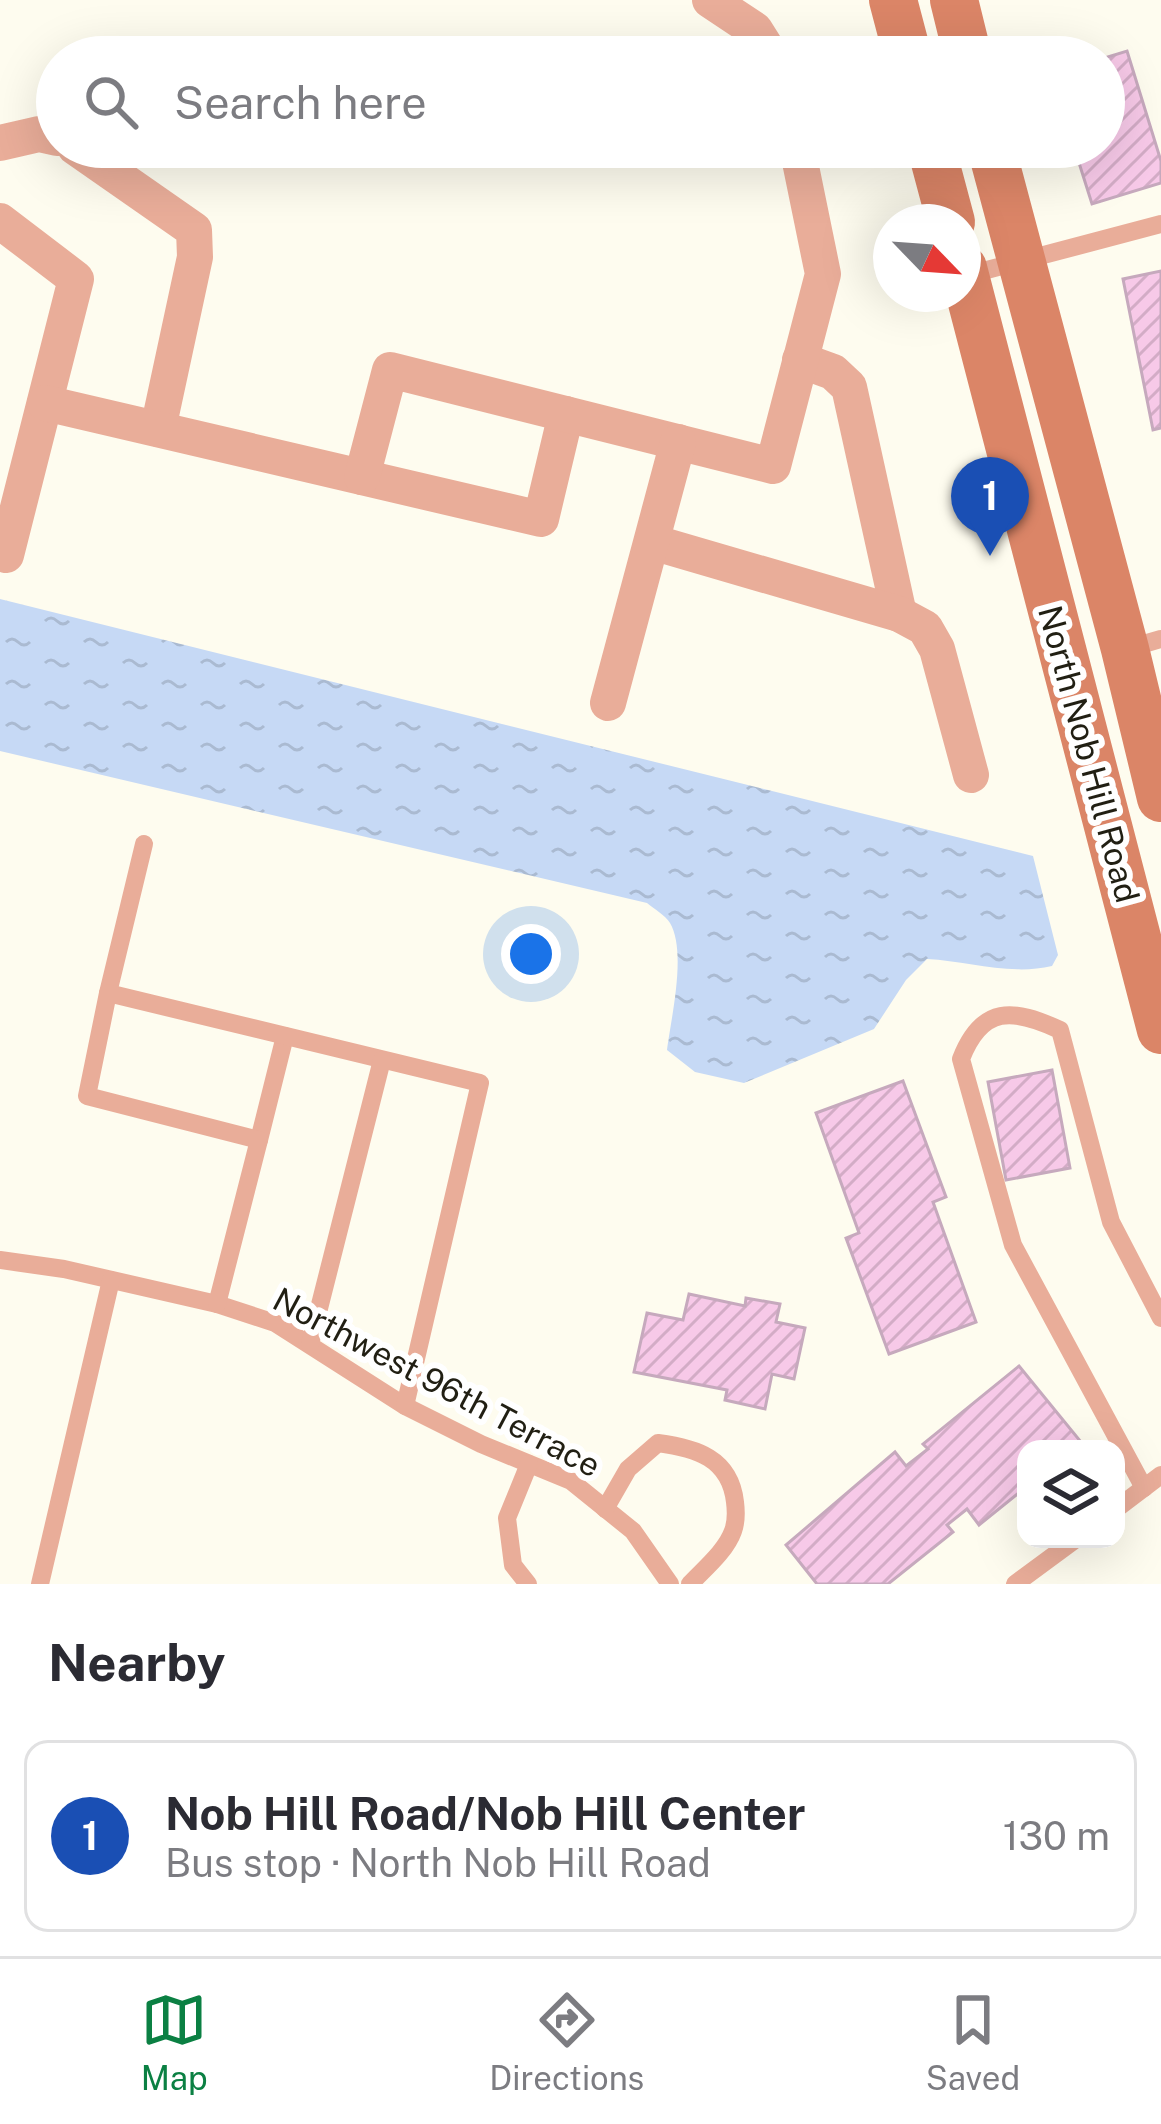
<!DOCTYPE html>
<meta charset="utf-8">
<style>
body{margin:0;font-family:"Public Sans",sans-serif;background:#f7f7f7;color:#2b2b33}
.controls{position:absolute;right:36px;bottom:36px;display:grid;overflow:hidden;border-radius:24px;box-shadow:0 12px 48px #0002}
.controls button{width:108px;height:108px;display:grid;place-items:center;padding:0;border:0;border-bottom:3px solid #e1e1e2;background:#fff;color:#2b2b33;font:60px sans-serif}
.compass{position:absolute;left:873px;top:204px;width:108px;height:108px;border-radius:50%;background:#fff;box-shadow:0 12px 48px #0002;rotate:115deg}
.you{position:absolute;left:531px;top:954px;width:42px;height:42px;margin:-30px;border:9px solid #fff;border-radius:50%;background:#1a73e8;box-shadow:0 0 0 18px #1a73e833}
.badge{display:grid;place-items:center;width:78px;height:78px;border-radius:50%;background:#0b8043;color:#fff;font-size:39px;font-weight:700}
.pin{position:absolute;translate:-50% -99px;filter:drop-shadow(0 3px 6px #0008)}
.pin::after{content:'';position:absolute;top:63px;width:42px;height:36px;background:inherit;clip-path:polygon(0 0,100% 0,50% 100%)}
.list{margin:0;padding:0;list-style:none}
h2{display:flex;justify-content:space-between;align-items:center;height:156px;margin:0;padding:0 48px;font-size:51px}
h2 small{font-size:39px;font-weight:400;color:#7c7c81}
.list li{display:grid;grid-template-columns:78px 1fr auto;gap:36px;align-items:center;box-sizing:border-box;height:192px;margin:0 24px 24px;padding:0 24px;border:3px solid #e1e1e2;border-radius:24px}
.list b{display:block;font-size:45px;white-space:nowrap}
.list p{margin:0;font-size:39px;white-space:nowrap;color:#7c7c81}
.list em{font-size:39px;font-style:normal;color:#7c7c81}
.icon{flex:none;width:66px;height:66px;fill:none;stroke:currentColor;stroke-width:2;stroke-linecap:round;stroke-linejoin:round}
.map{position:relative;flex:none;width:1161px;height:1584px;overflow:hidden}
.search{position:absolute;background:#fff;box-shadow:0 12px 48px #0002;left:36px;right:36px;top:36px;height:132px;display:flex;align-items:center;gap:30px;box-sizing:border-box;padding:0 42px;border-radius:66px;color:#7c7c81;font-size:45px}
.sheet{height:372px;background:#fff}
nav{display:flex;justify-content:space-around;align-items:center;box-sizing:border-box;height:168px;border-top:3px solid #e1e1e2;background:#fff;font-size:33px;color:#7c7c81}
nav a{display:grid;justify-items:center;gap:6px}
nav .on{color:#0b8043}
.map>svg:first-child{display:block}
.water{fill:url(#water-ripples)}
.building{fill:url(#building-hatch);stroke:#c6a9bd;stroke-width:3}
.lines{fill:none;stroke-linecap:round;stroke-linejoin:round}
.service{stroke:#e9ad99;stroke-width:18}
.minor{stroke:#e9ad99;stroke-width:36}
.secondary{stroke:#db8567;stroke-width:48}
.labels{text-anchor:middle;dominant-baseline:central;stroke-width:12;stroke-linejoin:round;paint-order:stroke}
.street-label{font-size:33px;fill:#211f13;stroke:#fff}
</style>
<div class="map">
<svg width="1161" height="1584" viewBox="0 0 1161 1584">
<defs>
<pattern id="water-ripples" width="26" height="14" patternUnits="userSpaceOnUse" patternTransform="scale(3)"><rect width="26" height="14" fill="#c6d9f5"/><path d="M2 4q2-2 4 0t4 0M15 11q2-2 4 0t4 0" fill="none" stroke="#aabad1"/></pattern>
<pattern id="building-hatch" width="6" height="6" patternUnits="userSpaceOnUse" patternTransform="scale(3)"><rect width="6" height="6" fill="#f7c9e8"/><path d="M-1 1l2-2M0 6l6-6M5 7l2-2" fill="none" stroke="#d3acc6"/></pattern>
</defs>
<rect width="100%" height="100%" fill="#fefcef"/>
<!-- water -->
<path class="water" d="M0,599L1033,856L1058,955L1052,966C1011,976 968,961 927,959L906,980L874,1029L744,1083L695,1072L667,1050C671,1018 687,952 670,923C665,915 654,909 647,903L0,751Z"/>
<!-- building -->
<g class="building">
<polygon points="1127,51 1161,161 1161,183 1092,204 1074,147 1104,147 1104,58"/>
<polygon points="1161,271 1161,428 1153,430 1123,279"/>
<polygon points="1052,1070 1070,1168 1006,1180 988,1082"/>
<polygon points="903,1081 946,1197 933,1202 976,1322 889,1354 846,1238 859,1233 816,1113"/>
<polygon points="689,1294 745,1306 746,1298 780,1304 776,1322 805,1328 794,1379 772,1374 765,1409 725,1400 727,1390 634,1372 647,1313 683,1320"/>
<polygon points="1019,1366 1081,1442 1073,1449 1026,1449 1026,1487 979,1525 967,1509 947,1525 953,1532 888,1584 817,1584 786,1545 895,1452 906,1466 928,1449 923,1444"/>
</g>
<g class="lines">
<!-- service -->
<g class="service">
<polyline points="968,275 1161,224"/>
<polyline points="1130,648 1161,639"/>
<polyline points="108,993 144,844"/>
<polyline points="259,1140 285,1036"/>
<polyline points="0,1260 64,1269 217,1304 275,1323 405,1406 481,1444 571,1481 633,1531 670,1584"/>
<polyline points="217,1304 259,1140 87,1096 108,993 480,1083 405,1406"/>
<polyline points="310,1344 382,1060"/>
<path d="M1144,1488L1013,1245L961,1059C982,1005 1013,1008 1060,1030L1111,1222L1161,1318"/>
<path d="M605,1509L628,1469L658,1443C696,1448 730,1458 735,1502C736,1510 736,1523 733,1531C726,1551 704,1569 690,1584"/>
<polyline points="1116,1509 1161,1475"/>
<polyline points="40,1584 111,1280"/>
<polyline points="528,1584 513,1565 507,1518 529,1464"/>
<polyline points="1015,1584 1076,1539"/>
</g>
<!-- minor -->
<g class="minor">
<polyline points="710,0 755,30 772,57"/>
<polyline points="0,143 39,134 57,138"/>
<polyline points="75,147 194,230 195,257 158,429"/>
<polyline points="0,221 76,279 6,555"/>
<polyline points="800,360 833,372 849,387 899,614"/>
<polyline points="45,403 541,519 566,414"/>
<polyline points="362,477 390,370 773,466 823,274 797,147"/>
<polyline points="652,542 899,614 925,628 937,649 971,775"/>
<polyline points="608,703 678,442"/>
</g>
<!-- secondary -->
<g class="secondary">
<polyline points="893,0 908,57"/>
<polyline points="954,0 968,57"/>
<polyline points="931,147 951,222"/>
<polyline points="991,147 1125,649 1161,798"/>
<polyline points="963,268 1161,1030"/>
</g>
</g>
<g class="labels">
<!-- street labels -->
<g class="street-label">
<text transform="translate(1089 754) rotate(75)">North Nob Hill Road</text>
<text transform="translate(437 1382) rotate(28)">Northwest 96th Terrace</text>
</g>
</g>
</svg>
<div class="controls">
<button><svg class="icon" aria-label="layers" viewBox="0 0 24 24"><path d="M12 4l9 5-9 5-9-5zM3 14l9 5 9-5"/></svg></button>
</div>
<svg class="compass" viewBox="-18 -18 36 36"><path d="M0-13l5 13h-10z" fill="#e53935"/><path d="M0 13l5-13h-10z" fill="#7c7c81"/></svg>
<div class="you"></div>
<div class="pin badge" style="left:990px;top:556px;background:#1a4fb4">1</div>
<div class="search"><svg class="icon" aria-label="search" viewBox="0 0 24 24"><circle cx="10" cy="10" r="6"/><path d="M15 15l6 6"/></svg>Search here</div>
</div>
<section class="sheet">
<h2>Nearby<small></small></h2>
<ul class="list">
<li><span class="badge" style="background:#1a4fb4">1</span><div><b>Nob Hill Road/Nob Hill Center</b><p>Bus stop · North Nob Hill Road</p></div><em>130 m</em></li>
</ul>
</section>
<nav>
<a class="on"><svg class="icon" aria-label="map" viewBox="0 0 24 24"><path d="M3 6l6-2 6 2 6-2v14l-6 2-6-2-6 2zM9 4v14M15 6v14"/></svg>Map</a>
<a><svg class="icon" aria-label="directions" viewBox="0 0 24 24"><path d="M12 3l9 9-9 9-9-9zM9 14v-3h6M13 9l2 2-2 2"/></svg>Directions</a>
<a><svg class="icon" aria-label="saved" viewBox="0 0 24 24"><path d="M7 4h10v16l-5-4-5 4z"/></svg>Saved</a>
</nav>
